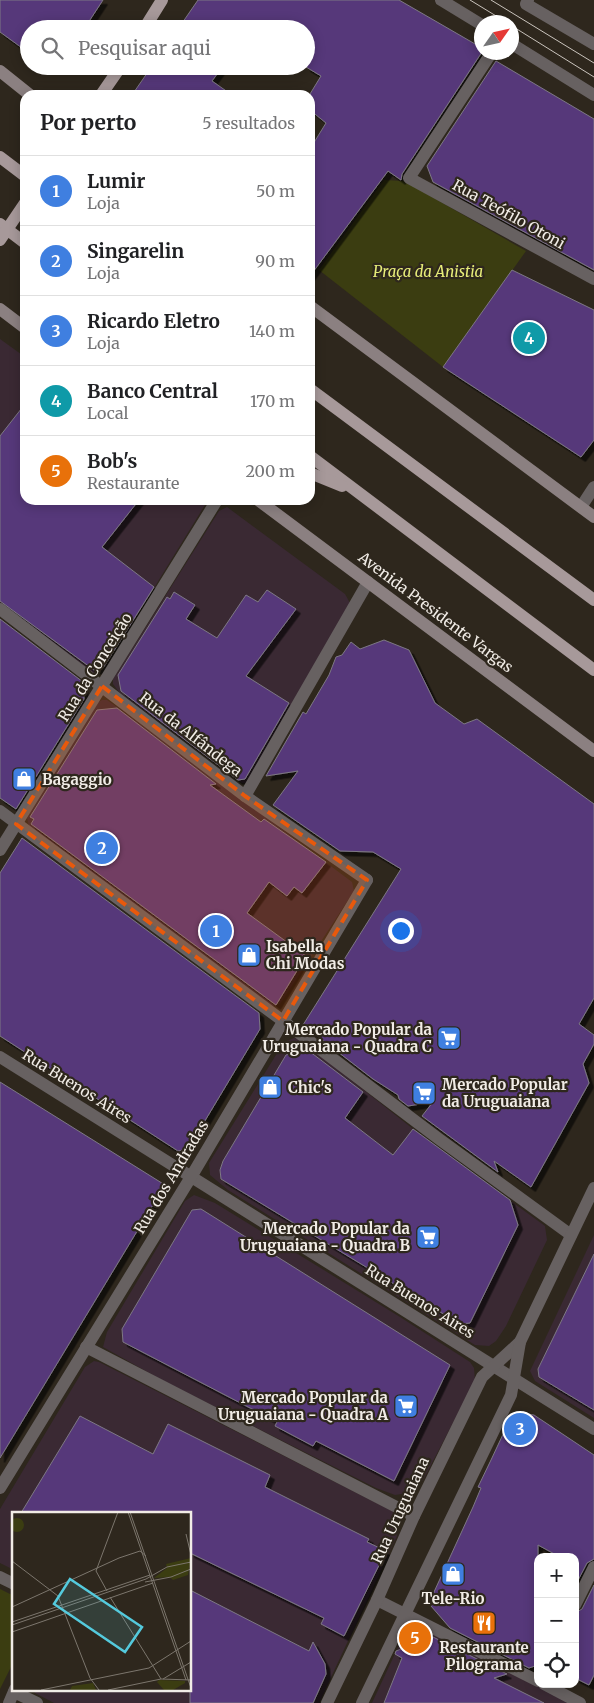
<!DOCTYPE html>
<html lang="pt">
<meta charset="utf-8">
<style>
body{margin:0;font-family:Merriweather,serif;background:#f6f6f6;color:#202124}
.controls{position:absolute;right:15px;bottom:15px;display:grid;overflow:hidden;border-radius:10px;box-shadow:0 2px 12px #0003}
.controls button{width:45px;height:45px;display:grid;place-items:center;padding:0;border:0;border-bottom:1px solid #e0e0e0;background:#fff;color:#202124;font:25px sans-serif}
.compass{position:absolute;left:474px;top:15px;width:45px;height:45px;border-radius:50%;background:#fff;box-shadow:0 2px 12px #0003;rotate:56deg}
.you{position:absolute;left:400px;top:930px;width:18px;height:18px;margin:-12px;border:4px solid #fff;border-radius:50%;background:#1a73e8;box-shadow:0 0 0 8px #1a73e833}
.badge{display:grid;place-items:center;width:32px;height:32px;border-radius:50%;background:#7c3aed;color:#fff;font-size:16px;font-weight:700}
.pin{position:absolute;translate:-50% -50%;border:2px solid #fff;box-shadow:0 1px 5px #0006}
.list{margin:0;padding:0;list-style:none}
h2{display:flex;justify-content:space-between;align-items:center;height:65px;margin:0;padding:0 20px;font-size:21px}
h2 small{font-size:16px;font-weight:400;color:#757577}
.list li{display:grid;grid-template-columns:32px 1fr auto;gap:15px;align-items:center;box-sizing:border-box;height:70px;padding:0 20px;border-top:1px solid #e0e0e0}
.list b{display:block;font-size:19px;white-space:nowrap}
.list p{margin:0;font-size:16px;white-space:nowrap;color:#757577}
.list em{font-size:16px;font-style:normal;color:#757577}
.icon{flex:none;width:28px;height:28px;fill:none;stroke:currentColor;stroke-width:2;stroke-linecap:round;stroke-linejoin:round}
.map{position:relative;flex:none;width:594px;height:1703px;overflow:hidden}
.search{position:absolute;background:#fff;box-shadow:0 2px 12px #0003;left:20px;top:20px;width:295px;height:55px;display:flex;align-items:center;gap:12px;box-sizing:border-box;padding:0 18px;border-radius:28px;color:#757577;font-size:19px}
.panel{position:absolute;background:#fff;box-shadow:0 2px 12px #0003;left:20px;top:90px;width:295px;height:415px;border-radius:15px}
.map>svg:first-child{display:block}
.commercial{fill:#3a2933}
.green{fill:#3b3d11}
.building{fill:#57387a;stroke:#7d7884;filter:url(#shadow)}
.lines{fill:none;stroke-linecap:round;stroke-linejoin:round}
.pedestrian{stroke:#676161;stroke-width:12}
.minor{stroke:#676161;stroke-width:12}
.tertiary{stroke:#676161;stroke-width:12}
.secondary{stroke:#8b8081;stroke-width:12}
.primary{stroke:#a7999a;stroke-width:12}
.tram{stroke:#cac4bd;stroke-width:1}
.marked{fill:#e8590c;fill-opacity:0.2;stroke:#e8590c;stroke-width:4;stroke-dasharray:10 6;stroke-linejoin:round}
.labels{text-anchor:middle;dominant-baseline:central;stroke-width:4.5;stroke-linejoin:round;paint-order:stroke}
.street-label{font-size:15px;fill:#f1ece6;stroke:#2e271d}
.park-label{font-size:15px;font-style:italic;fill:#e7ed79;stroke:#2e271d}
.poi-label{font-size:15px;font-weight:bold;fill:#f1ece6;stroke:#2e271d;text-anchor:start}
.inset-road{fill:none;stroke:#7c766d;stroke-width:1}
.view{fill:#54cadd;fill-opacity:0.15;stroke:#54cadd;stroke-width:2.5}
.inset-edge{fill:none;stroke:#f1ece6;stroke-width:2.5}
</style>
<div class="map">
<svg width="594" height="1703" viewBox="0 0 594 1703">
<defs>
<filter id="shadow"><feDropShadow dx="4.5" dy="4.5" stdDeviation="0" flood-color="#0009"/></filter>
</defs>
<rect width="100%" height="100%" fill="#2e271d"/>
<!-- commercial -->
<g class="commercial">
<polygon points="0,339 25,357 25,500 208,500 133,622 101,671 98,673 93,673 0,603"/>
<polygon points="227,507 345,594 350,603 246,783 242,783 119,692 113,684 113,679 219,511"/>
<polygon points="102,700 107,700 160,738 352,882 354,891 280,1004 272,1006 29,826 27,818 98,702"/>
<polygon points="294,1038 299,1039 422,1136 545,1226 547,1240 506,1326 496,1341 489,1346 475,1345 228,1190 210,1175 209,1163 284,1042"/>
<polygon points="194,1195 215,1203 400,1317 470,1362 474,1368 475,1381 423,1480 416,1488 408,1493 395,1495 376,1488 160,1379 103,1347 107,1332 185,1201"/>
<polygon points="594,1235 594,1418 535,1381 530,1371"/>
<polygon points="94,1361 99,1362 392,1511 398,1523 397,1536 319,1703 54,1703 35,1693 33,1689 190,1689 190,1513 14,1513 14,1570 0,1563 0,1509 85,1367"/>
<polygon points="414,1624 572,1703 372,1703 407,1628"/>
</g>
<!-- green -->
<g class="green">
<polygon points="384,180 404,181 526,251 443,367 319,270"/>
<polygon points="0,1589 14,1596 14,1661 0,1689"/>
</g>
<!-- building -->
<g class="building">
<polygon points="0,0 103,0 84,29 29,29 29,53 0,32"/>
<polygon points="198,0 399,0 482,48 482,52 402,174 401,180 388,171 310,276 310,149 326,123 310,110 310,94 321,76 306,67 306,29 178,29"/>
<polygon points="496,61 594,119 594,270 433,182 427,166"/>
<polygon points="152,66 223,66 212,81 232,95 132,95"/>
<polygon points="512,270 594,310 594,440 581,457 443,367"/>
<polygon points="25,404 25,500 139,500 102,547 154,587 103,668 94,670 0,601 0,436"/>
<polygon points="267,590 296,609 246,676 289,703 245,779 238,780 121,691 118,675 167,597 170,599 174,592 195,605 186,619 217,638 246,595 258,602"/>
<polygon points="0,619 83,682 84,699 16,809 0,798"/>
<polygon points="384,640 409,650 435,703 464,724 477,719 594,804 594,998 579,1024 594,1035 594,1044 583,1064 589,1083 531,1187 494,1161 498,1172 422,1116 433,1102 408,1106 399,1099 398,1095 373,1079 303,1025 401,869 373,852 340,851 273,805 298,771 266,776 303,712 306,714 329,675 336,657 342,655 351,642 360,649"/>
<polygon points="117,708 216,784 210,785 261,822 264,819 326,862 302,893 294,887 287,896 269,882 247,913 306,956 276,1005 31,824 34,819 30,817 97,710"/>
<polygon points="22,838 259,1013 260,1029 188,1149 178,1151 0,1036 0,873"/>
<polygon points="305,1048 363,1092 345,1118 393,1155 413,1129 510,1200 518,1225 470,1323 460,1324 221,1179 220,1170 223,1161 286,1055"/>
<polygon points="0,1082 165,1185 0,1458"/>
<polygon points="201,1209 450,1365 394,1481 316,1441 313,1446 275,1426 277,1422 123,1342 122,1329 192,1210"/>
<polygon points="594,1254 594,1410 539,1377 538,1369"/>
<polygon points="522,1413 534,1415 594,1455 594,1559 587,1563 575,1586 575,1557 560,1557 538,1545 538,1665 529,1668 450,1628 431,1606 434,1592 473,1507 481,1488 478,1487 491,1460 505,1430 517,1415"/>
<polygon points="80,1416 153,1454 168,1424 270,1475 265,1487 369,1539 367,1542 386,1551 344,1636 321,1624 324,1618 190,1553 190,1513 21,1513"/>
<polygon points="594,1585 594,1675 589,1685 575,1678 575,1613 582,1609"/>
<polygon points="190,1590 309,1651 313,1642 325,1664 326,1674 313,1703 190,1703"/>
<polygon points="433,1637 507,1674 494,1678 544,1703 384,1703 402,1658 395,1654 396,1651"/>
</g>
<g class="lines">
<!-- pedestrian -->
<g class="pedestrian">
<polyline points="0,609 245,796 367,880"/>
<polyline points="245,796 368,582"/>
<polyline points="0,811 283,1021"/>
<polyline points="0,850 217,500"/>
<polyline points="575,1605 594,1567"/>
<polyline points="14,1692 37,1703"/>
</g>
<!-- minor -->
<g class="minor">
<polyline points="441,0 482,25"/>
<polyline points="528,0 526,4 594,44"/>
<polyline points="512,44 594,95"/>
<polyline points="492,52 409,178 594,279"/>
<polyline points="581,507 594,487"/>
<polyline points="283,1021 439,1139 571,1235"/>
<polyline points="0,1057 594,1429"/>
<polyline points="86,1347 414,1516"/>
<polyline points="0,1488 191,1177 367,880"/>
<polyline points="0,1577 14,1584"/>
<polyline points="377,1600 538,1681"/>
<polyline points="544,1684 580,1703"/>
<polyline points="9,1703 15,1689"/>
</g>
<!-- tertiary -->
<g class="tertiary">
<polyline points="327,1703 377,1600 414,1516 482,1377 520,1342"/>
<polyline points="362,1703 511,1395 520,1342 594,1188"/>
</g>
<!-- secondary -->
<g class="secondary">
<polyline points="0,71 30,95"/>
<polyline points="310,306 594,517"/>
<polyline points="0,309 25,328"/>
<polyline points="258,500 594,751"/>
</g>
<!-- primary -->
<g class="primary">
<polyline points="144,29 162,0"/>
<polyline points="101,95 121,66"/>
<polyline points="0,157 25,176"/>
<polyline points="0,224 25,243"/>
<polyline points="0,240 25,203"/>
<polyline points="310,389 594,600"/>
<polyline points="310,456 594,670"/>
<polyline points="310,473 342,486"/>
</g>
<!-- tram -->
<g class="tram">
<polyline points="470,0 506,22"/>
<polyline points="491,0 594,63"/>
<polyline points="512,26 594,77"/>
</g>
</g>
<!-- marked area -->
<path class="marked" d="M102,686L245,796L367,880L283,1021L16,824Z"/>
<!-- icons -->
<defs>
<g id="shop-square" transform="scale(1.25)"><rect x="-9" y="-9" width="18" height="18" rx="4" fill="#3f7fe0" stroke="#2e271d"/><path d="M-5-2.5h2.3a2.7 3.5 0 0 1 5.4 0H5L5.5 6h-11ZM-1.5-2.5h3a1.5 2.3 0 0 0-3 0Z" fill="#fff"/></g>
<g id="supermarket-square" transform="scale(1.25)"><rect x="-9" y="-9" width="18" height="18" rx="4" fill="#3f7fe0" stroke="#2e271d"/><path d="M-6-5.5h2.5l.6 2H6L4.5 2H-2.5L-4.4-4H-6ZM-1.5 3.2a1.3 1.3 0 1 0 .1 0ZM3 3.2a1.3 1.3 0 1 0 .1 0Z" fill="#fff"/></g>
<g id="restaurant-square" transform="scale(1.25)"><rect x="-9" y="-9" width="18" height="18" rx="4" fill="#e8710a" stroke="#2e271d"/><path d="M-5-6h1v4h1v-4h1v4h1v-4h1v5L-1.5 .5V6h-2V.5L-5-1ZM5-6V6H3V1.5H1.5Q1.5-4 5-6Z" fill="#fff"/></g>
</defs>
<g fill-rule="evenodd">
<use href="#shop-square" x="24" y="779"/>
<use href="#shop-square" x="249" y="955"/>
<use href="#supermarket-square" x="449" y="1038"/>
<use href="#shop-square" x="270" y="1087"/>
<use href="#supermarket-square" x="424" y="1093"/>
<use href="#supermarket-square" x="428" y="1237"/>
<use href="#supermarket-square" x="406" y="1406"/>
<use href="#shop-square" x="453" y="1574"/>
<use href="#restaurant-square" x="484" y="1623"/>
</g>
<g class="labels">
<!-- street labels -->
<g class="street-label">
<text transform="translate(509 214) rotate(29)">Rua Teófilo Otoni</text>
<text transform="translate(436 612) rotate(37)">Avenida Presidente Vargas</text>
<text transform="translate(95 667) rotate(-58)">Rua da Conceição</text>
<text transform="translate(191 734) rotate(38)">Rua da Alfândega</text>
<text transform="translate(77 1086) rotate(32)">Rua Buenos Aires</text>
<text transform="translate(171 1177) rotate(-59)">Rua dos Andradas</text>
<text transform="translate(420 1301) rotate(32)">Rua Buenos Aires</text>
<text transform="translate(400 1510) rotate(-65)">Rua Uruguaiana</text>
</g>
<!-- park labels -->
<g class="park-label">
<text x="428" y="271">Praça da Anistia</text>
</g>
<!-- poi labels -->
<g class="poi-label">
<text x="42" y="779">Bagaggio</text>
<text x="266" y="946">Isabella<tspan x="266" dy="17">Chi Modas</tspan></text>
<text x="432" y="1029" text-anchor="end">Mercado Popular da<tspan x="432" dy="17">Uruguaiana - Quadra C</tspan></text>
<text x="442" y="1084">Mercado Popular<tspan x="442" dy="17">da Uruguaiana</tspan></text>
<text x="288" y="1087">Chic's</text>
<text x="410" y="1228" text-anchor="end">Mercado Popular da<tspan x="410" dy="17">Uruguaiana - Quadra B</tspan></text>
<text x="388" y="1397" text-anchor="end">Mercado Popular da<tspan x="388" dy="17">Uruguaiana - Quadra A</tspan></text>
<text x="453" y="1598" text-anchor="middle">Tele-Rio</text>
<text x="484" y="1647" text-anchor="middle">Restaurante<tspan x="484" dy="17">Pilograma</tspan></text>
</g>
</g>
<!-- overview -->
<g transform="translate(12 1512)">
<rect width="179" height="179" fill="#2e271d"/>
<path d="M-2 13a7 7 0 1 1 14 0a7 7 0 1 1-14 0ZM179,46L176,63L161,68L158,65L142,66L155,56L154,52ZM147,168L173,169V171L161,178H152L145,170ZM81,171L84,178H58L60,174Z" fill="#3b3d11"/>
<path class="inset-road" d="M116,0L174,168M118,0L179,176M174,22L179,43M0,49L46,84L78,166L87,178M133,70L159,65L179,57M95,79L84,59L106,0M98,85L149,167M0,95L107,46L128,39L134,44M0,110L138,63M0,113L134,67L155,55L179,50M0,120L141,71M151,167L179,150M29,178L137,156L179,129M96,178L149,167L179,168"/>
<path class="view" d="M58,67L130,115L113,140L42,92Z"/>
<rect width="179" height="179" class="inset-edge"/>
</g>
</svg>
<div class="controls">
<button>+</button>
<button>−</button>
<button><svg class="icon" aria-label="locate" viewBox="0 0 24 24"><circle cx="12" cy="12" r="6"/><path d="M12 2v4M12 18v4M2 12h4M18 12h4"/></svg></button>
</div>
<svg class="compass" viewBox="-18 -18 36 36"><path d="M0-13l5 13h-10z" fill="#e53935"/><path d="M0 13l5-13h-10z" fill="#757577"/></svg>
<div class="you"></div>
<div class="pin badge" style="left:216px;top:931px;background:#3f7fe0">1</div>
<div class="pin badge" style="left:102px;top:848px;background:#3f7fe0">2</div>
<div class="pin badge" style="left:520px;top:1429px;background:#3f7fe0">3</div>
<div class="pin badge" style="left:529px;top:338px;background:#0f9aa8">4</div>
<div class="pin badge" style="left:415px;top:1638px;background:#e8710a">5</div>
<div class="search"><svg class="icon" aria-label="search" viewBox="0 0 24 24"><circle cx="10" cy="10" r="6"/><path d="M15 15l6 6"/></svg>Pesquisar aqui</div>
<section class="panel">
<h2>Por perto<small>5 resultados</small></h2>
<ul class="list">
<li><span class="badge" style="background:#3f7fe0">1</span><div><b>Lumir</b><p>Loja</p></div><em>50 m</em></li>
<li><span class="badge" style="background:#3f7fe0">2</span><div><b>Singarelin</b><p>Loja</p></div><em>90 m</em></li>
<li><span class="badge" style="background:#3f7fe0">3</span><div><b>Ricardo Eletro</b><p>Loja</p></div><em>140 m</em></li>
<li><span class="badge" style="background:#0f9aa8">4</span><div><b>Banco Central</b><p>Local</p></div><em>170 m</em></li>
<li><span class="badge" style="background:#e8710a">5</span><div><b>Bob's</b><p>Restaurante</p></div><em>200 m</em></li>
</ul>
</section>
</div>
